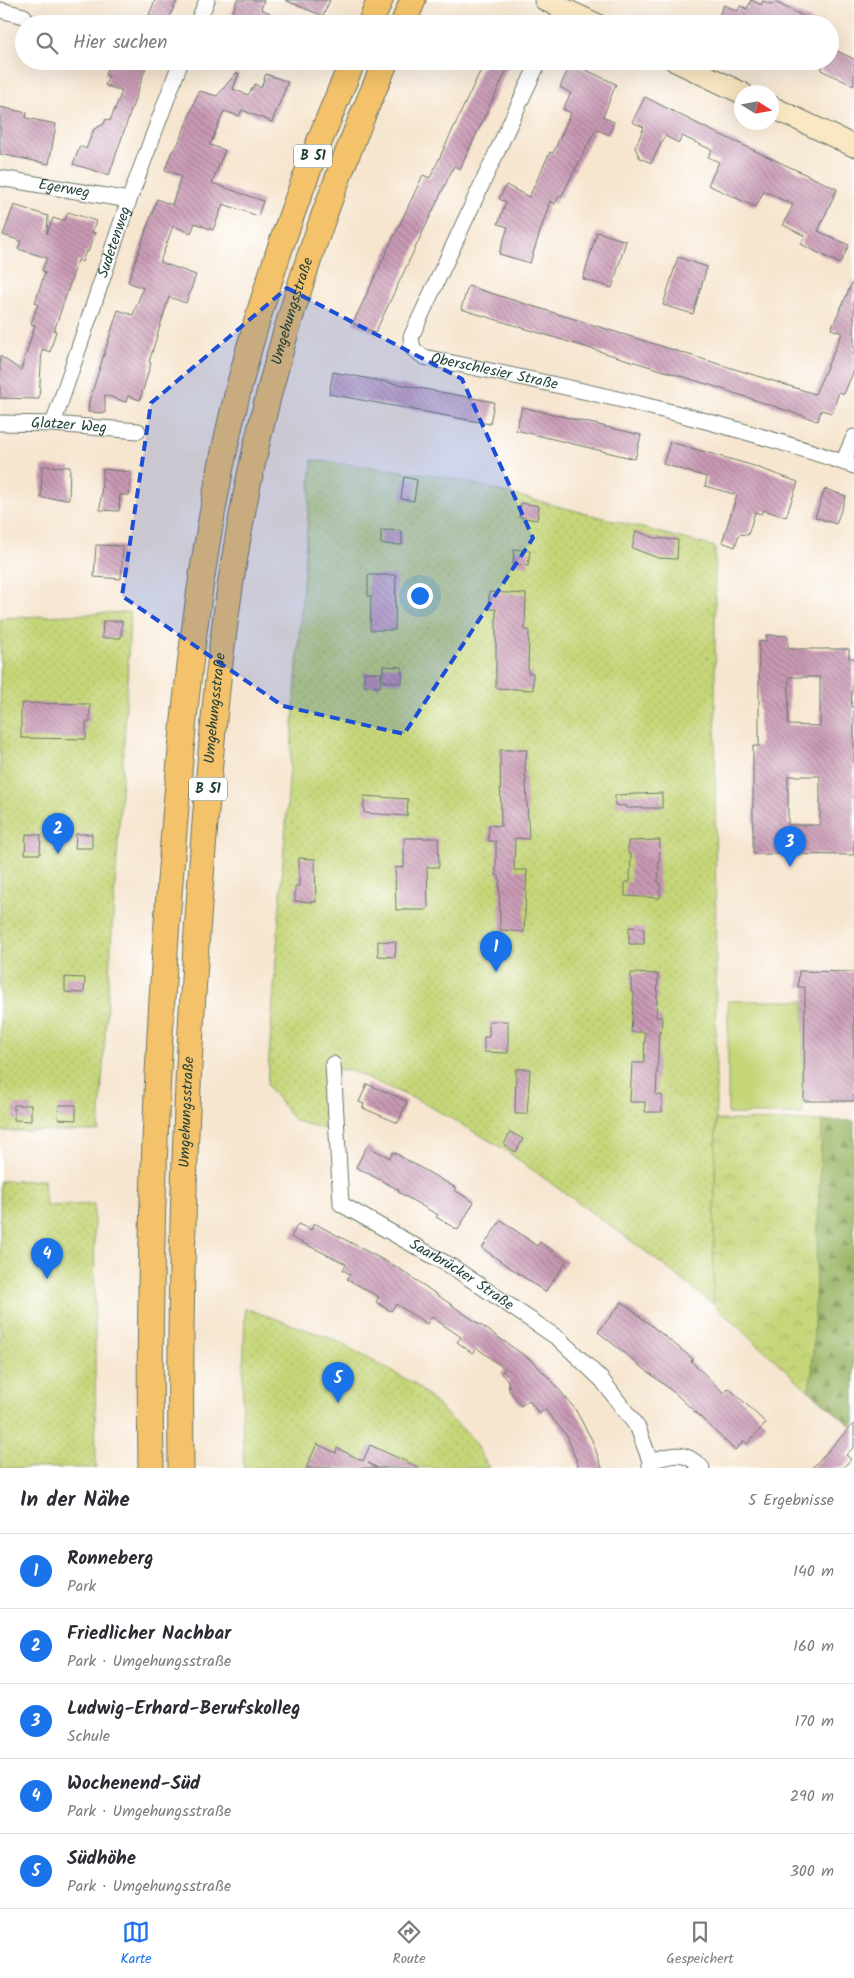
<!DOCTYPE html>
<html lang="de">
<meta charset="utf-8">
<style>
body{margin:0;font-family:Kalam,sans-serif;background:#f2f2f3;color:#2b2b33}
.compass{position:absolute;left:734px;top:85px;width:45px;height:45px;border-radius:50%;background:#fff;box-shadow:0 5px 20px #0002;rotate:101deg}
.you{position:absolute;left:419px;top:595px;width:18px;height:18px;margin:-12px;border:4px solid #fff;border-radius:50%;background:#1a73e8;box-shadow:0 0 0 8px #1a73e833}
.badge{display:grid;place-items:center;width:32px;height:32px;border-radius:50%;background:#1a73e8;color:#fff;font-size:16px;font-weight:700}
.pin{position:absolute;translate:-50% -41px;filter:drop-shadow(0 1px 2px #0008)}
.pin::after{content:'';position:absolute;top:26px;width:18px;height:15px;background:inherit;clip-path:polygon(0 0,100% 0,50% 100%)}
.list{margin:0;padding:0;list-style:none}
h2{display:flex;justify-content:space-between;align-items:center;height:65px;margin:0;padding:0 20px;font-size:21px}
h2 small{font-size:16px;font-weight:400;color:#7c7c81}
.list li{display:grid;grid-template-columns:32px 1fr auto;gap:15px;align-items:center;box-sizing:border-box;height:75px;padding:0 20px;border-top:1px solid #e1e1e2}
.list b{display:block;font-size:19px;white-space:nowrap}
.list p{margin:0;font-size:16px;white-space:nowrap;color:#7c7c81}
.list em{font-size:16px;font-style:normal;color:#7c7c81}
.icon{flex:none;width:28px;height:28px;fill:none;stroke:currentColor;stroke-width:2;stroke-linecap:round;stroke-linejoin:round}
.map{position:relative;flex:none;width:854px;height:1468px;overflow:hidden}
.search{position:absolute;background:#fff;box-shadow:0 5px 20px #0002;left:15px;right:15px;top:15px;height:55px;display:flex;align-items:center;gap:12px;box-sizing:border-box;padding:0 18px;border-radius:28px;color:#7c7c81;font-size:19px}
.sheet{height:440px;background:#fff}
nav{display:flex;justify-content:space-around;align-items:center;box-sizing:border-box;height:70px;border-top:1px solid #e1e1e2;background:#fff;font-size:14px;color:#7c7c81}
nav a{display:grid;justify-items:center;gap:2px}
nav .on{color:#1a73e8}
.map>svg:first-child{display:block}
.grass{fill:#c5d577;stroke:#728956}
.forest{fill:url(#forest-firs);stroke:#5e7a4e}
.park{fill:url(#park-crowns);stroke:#728956}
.garden{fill:url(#garden-dots);stroke:#728956}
.building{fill:url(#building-back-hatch);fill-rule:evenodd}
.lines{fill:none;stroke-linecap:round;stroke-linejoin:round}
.minor-casing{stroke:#6a786a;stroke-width:17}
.secondary-casing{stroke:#6a786a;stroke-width:23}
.trunk-casing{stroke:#6a786a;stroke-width:27}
.minor{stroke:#fff;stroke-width:15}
.secondary{stroke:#fae7c3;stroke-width:21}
.trunk{stroke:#f3c26a;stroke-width:25}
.marked{fill:#1d4ed8;fill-opacity:0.2;stroke:#1d4ed8;stroke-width:4;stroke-dasharray:10 6;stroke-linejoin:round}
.labels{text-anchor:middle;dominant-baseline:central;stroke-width:4.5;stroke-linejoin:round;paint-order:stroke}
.shield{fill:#fff;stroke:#627771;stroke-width:1}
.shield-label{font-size:14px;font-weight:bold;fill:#1f3d34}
.street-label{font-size:15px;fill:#1f3d34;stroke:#fff}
</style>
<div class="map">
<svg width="854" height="1468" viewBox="0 0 854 1468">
<defs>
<pattern id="forest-firs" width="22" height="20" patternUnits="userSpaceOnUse" patternTransform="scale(1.25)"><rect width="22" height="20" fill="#9cb668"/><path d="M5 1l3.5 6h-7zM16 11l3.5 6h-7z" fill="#7f9556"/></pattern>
<pattern id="park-crowns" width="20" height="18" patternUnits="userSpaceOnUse" patternTransform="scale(1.25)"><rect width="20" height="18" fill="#c5d577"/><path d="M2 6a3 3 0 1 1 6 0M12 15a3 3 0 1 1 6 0" fill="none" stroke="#a9b868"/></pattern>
<pattern id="garden-dots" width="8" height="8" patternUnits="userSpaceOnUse" patternTransform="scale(1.25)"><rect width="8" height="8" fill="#c5d577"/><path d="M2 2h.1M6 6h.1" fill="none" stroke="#a9b868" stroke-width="1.8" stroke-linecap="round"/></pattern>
<pattern id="building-back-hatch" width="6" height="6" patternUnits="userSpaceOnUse" patternTransform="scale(1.25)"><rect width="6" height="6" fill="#c999b4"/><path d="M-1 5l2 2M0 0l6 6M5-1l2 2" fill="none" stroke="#a37e93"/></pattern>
</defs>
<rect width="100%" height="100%" fill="#fff"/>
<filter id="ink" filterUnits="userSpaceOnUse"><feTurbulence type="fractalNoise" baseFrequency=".02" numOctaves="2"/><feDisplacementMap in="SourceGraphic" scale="10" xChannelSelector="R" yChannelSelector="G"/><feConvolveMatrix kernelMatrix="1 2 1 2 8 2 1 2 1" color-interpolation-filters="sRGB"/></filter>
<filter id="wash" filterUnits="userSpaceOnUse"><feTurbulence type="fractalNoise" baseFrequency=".0096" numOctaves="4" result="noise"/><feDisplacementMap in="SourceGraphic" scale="20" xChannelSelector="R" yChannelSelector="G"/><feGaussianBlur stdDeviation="1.12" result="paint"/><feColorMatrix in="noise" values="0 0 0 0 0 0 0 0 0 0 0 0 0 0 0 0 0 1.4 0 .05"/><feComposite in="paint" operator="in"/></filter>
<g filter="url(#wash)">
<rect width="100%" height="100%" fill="#f6e5cf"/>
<!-- grass -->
<polygon class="grass" points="728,1001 804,1001 803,1114 728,1114"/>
<!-- forest -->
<polygon class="forest" points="822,1121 854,1121 854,1428 808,1390 812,1374"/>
<!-- park -->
<polygon class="park" points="716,1120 822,1121 812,1374 808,1390 713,1304"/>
<!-- garden -->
<g class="garden">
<polygon points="312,460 442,476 715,547 716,1117 713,1304 641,1248 502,1148 424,1103 349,1070 327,1069 324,1129 295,1121 267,1085"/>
<path d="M130,612C124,786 109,958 99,1131H0V618Z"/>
<polygon points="44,1180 46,1206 94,1204 96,1468 0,1468 0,1181"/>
<polygon points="245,1308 333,1339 415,1384 471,1437 489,1468 244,1468 242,1421"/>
</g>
<g id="blocks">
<!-- building -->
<g class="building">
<polygon points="155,0 177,0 167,23 149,15"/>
<polygon points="237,0 264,0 261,9 270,13 266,24 228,24"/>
<polygon points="285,0 330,0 323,16"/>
<polygon points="751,0 761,5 763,1 770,4 777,3 819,24 715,24 724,5 738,11 740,6 747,9"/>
<polygon points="831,48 854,59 854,86 821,70 825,61 830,61"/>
<polygon points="111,61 148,61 109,175 73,164 80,146 86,149 94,129 104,124 106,119 110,121 122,91 105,85 109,77 105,75"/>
<polygon points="485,61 511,61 460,169 454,166 375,333 353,323 423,175 430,178"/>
<polygon points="571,63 616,84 603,117 614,122 609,135 596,129 561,197 559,196 555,204 550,201 530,263 499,254 508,227 498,224 506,202 499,199 506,185 529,197 550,152 553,153 571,113 563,109 571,93 560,87"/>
<polygon points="236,73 239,74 233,89 248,95 255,84 261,88 266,74 288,82 272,122 242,110 239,116 224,111 210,145 225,150 212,183 263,201 258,216 223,204 213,230 195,223 191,233 173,226 160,262 196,275 186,303 169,297 149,362 151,363 140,400 128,396 126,402 105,395 105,413 88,412 89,402 118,310 133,315 143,288 128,282 157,199 172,205 181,176 165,170 171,153 178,144 199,91 217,96"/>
<polygon points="645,97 704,127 837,189 818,231 849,245 840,264 801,244 805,236 783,225 793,205 764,191 756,207 708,185 719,162 708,157 712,150 682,136 679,143 665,136 651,163 640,158 635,148 644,127 632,122"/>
<polygon points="0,107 27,113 26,118 56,124 49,164 0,154"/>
<polygon points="14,205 48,216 47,234 53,218 62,221 63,219 65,220 68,212 96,221 92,232 95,233 88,252 86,251 82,262 78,260 54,331 56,331 50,352 42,349 39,399 0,398 0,356 21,370 35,325 31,324 38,304 35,303 45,272 42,271 47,258 18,249 21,241 3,235"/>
<polygon points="597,232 626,241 612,288 583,279"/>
<polygon points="678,257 707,267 693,314 663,305"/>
<polygon points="854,279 854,370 844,394 839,392 832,413 821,410 818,421 710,385 461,309 468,286 815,394 842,333 831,329"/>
<polygon points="333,372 494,402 490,424 329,394"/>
<polygon points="522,407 641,435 635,459 516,430"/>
<polygon points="670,442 751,465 798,482 786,517 763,510 761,514 755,512 748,535 739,534 735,547 722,542 737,495 705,486 707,477 663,464"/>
<polygon points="42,466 70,467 69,499 41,498"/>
<polygon points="103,469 131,472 129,495 120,495 119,511 100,510"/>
<polygon points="404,477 417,480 414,501 401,499"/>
<polygon points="825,489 846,496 836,524 815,517"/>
<polygon points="521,503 539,506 537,520 519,517"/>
<polygon points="381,530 402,531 402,545 381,544"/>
<polygon points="636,531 655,538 678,540 677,559 658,558 632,548"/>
<polygon points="96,545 123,546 121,579 94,577"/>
<polygon points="514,549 530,551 528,566 513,564"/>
<polygon points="368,575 396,575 395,630 370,630 371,596 368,596"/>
<polygon points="489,592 526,594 525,630 529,630 528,673 533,673 533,690 496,688 496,609 489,609"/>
<polygon points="103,621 122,621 121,638 102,638"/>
<path d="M766,635L788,636V649H849V658H854L851,707H854V855L753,854V746H759V642L767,641ZM789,677H820V726L788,725ZM788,776H820V825H788Z"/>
<polygon points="383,666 402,667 402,683 382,681"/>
<polygon points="364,672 381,673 380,687 364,686"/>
<polygon points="21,703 90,704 90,722 86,722 86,739 21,738"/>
<polygon points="500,750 527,750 525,766 529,839 515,838 514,870 527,870 524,932 500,930 499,875 496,875 496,841 488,841 489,825 501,826"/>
<polygon points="662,793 662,808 626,808 626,806 615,805 615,795"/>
<polygon points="364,796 408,799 407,816 364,813"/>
<polygon points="26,834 41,835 40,854 25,854"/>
<polygon points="76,834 92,834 92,848 75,848"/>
<polygon points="404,838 438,838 439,867 427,867 428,908 425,910 396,910 395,868 404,867"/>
<polygon points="660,840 658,882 660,882 660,898 625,896 625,882 630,882 631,854 628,854 628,841"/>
<polygon points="299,858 315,859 316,902 295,901 295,886 299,886"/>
<polygon points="629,927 644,928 644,944 629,944"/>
<polygon points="378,941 396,942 395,957 378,956"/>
<polygon points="799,971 854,972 854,1101 804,1101 805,987 798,987"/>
<polygon points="631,973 658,974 656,1017 662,1017 661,1032 659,1032 656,1095 662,1095 662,1112 645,1112 645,1102 630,1102 632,1063 644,1063 645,1032 631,1032 634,992 631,992"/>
<polygon points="65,977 85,978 84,993 65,992"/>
<polygon points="489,1021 508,1021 508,1053 484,1052 484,1037 489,1037"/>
<polygon points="516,1069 530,1069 527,1114 515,1114"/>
<polygon points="367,1084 407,1101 398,1123 363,1108 364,1104 359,1102"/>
<polygon points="14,1105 31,1105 31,1121 14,1120"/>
<polygon points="59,1105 76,1105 76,1120 58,1119"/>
<polygon points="510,1132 523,1139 516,1152 504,1145"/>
<polygon points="367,1146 390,1158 393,1152 456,1188 454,1190 474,1202 458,1230 436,1217 438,1215 398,1192 399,1190 356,1167"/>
<polygon points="501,1220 537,1246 540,1242 567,1261 545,1292 482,1248"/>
<polygon points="314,1223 400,1269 531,1360 553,1382 575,1409 592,1440 602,1468 579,1468 567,1436 545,1409 539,1414 529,1400 521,1406 509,1390 508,1380 501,1374 505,1369 477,1348 472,1353 457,1342 461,1337 432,1317 427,1324 396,1304 391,1311 384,1307 376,1302 379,1297 347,1279 350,1274 343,1270 346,1264 291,1237 298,1224 311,1230"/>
<polygon points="622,1302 693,1359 691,1361 724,1393 729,1388 766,1423 747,1444 744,1441 735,1450 677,1395 598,1332"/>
<polygon points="854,1423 854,1447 846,1455 851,1459 843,1468 812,1468"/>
<polygon points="317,1444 336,1453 337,1448 363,1461 370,1445 420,1468 378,1468 368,1463 377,1468 306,1468"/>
</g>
</g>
</g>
<g filter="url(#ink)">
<use href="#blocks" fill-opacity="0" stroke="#6a786a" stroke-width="1"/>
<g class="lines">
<!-- minor casing -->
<g class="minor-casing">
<g id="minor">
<polyline points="0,10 24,16"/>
<polyline points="197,24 207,0"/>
<polyline points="556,24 564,8"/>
<path id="s1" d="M539,61L411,337L413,349L424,357C569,387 713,417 854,466"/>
<path id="s2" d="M0,178L129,200"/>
<path id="s3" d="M0,423L53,424L138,431"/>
<path id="s4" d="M53,424L129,200L181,61"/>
<polyline points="843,462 854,437"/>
<path id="s5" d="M333,1064L341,1204L454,1268L559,1339L602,1380L638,1428L650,1461V1468"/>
<path d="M650,1461C672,1455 684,1449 702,1468"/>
</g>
</g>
<!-- secondary casing -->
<g class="secondary-casing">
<g id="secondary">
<polyline points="545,0 596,24"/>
<polyline points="675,61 742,93"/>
<polyline points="772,107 854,146"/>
</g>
</g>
<!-- trunk casing -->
<g class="trunk-casing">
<g id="trunk">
<polyline points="370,24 380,0"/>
<polyline points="403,24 413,0"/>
<path d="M151,1468C148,1291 154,1113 166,936C178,766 192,595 229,429C257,302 301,180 353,61"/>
<path id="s6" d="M181,1468C179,1266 186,1065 202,864C212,723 225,581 257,443C287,311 331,185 386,61"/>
</g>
</g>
<!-- minor -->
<use href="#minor" class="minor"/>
<!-- secondary -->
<use href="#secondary" class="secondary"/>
<!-- trunk -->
<use href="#trunk" class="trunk"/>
</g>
</g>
<!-- marked area -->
<path class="marked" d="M287,288L462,379L533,538L404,734L283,706L122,596L151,403Z"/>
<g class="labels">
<!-- shield labels -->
<g class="shield">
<rect x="294" y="144.5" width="38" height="23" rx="4"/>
<rect x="189" y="777.5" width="38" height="23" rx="4"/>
</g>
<g class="shield-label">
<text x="313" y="156">B 51</text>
<text x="208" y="789">B 51</text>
</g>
<!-- street labels -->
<g class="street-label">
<text stroke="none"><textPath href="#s2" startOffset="65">Egerweg</textPath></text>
<text stroke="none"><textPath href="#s4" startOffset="192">Sudetenweg</textPath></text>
<text stroke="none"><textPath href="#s6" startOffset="1166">Umgehungsstraße</textPath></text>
<text stroke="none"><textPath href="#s1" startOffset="402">Oberschlesier Straße</textPath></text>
<text stroke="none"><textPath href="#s3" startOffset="69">Glatzer Weg</textPath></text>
<text stroke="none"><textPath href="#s6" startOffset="761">Umgehungsstraße</textPath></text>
<text stroke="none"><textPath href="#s6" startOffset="356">Umgehungsstraße</textPath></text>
<text stroke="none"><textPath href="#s5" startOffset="280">Saarbrücker Straße</textPath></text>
</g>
</g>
</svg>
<svg class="compass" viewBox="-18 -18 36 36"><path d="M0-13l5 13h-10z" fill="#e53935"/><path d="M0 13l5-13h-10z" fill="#7c7c81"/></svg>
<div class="you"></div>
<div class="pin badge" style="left:496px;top:972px">1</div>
<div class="pin badge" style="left:58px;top:854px">2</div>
<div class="pin badge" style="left:790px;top:867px">3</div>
<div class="pin badge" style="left:47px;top:1279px">4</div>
<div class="pin badge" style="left:338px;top:1403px">5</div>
<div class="search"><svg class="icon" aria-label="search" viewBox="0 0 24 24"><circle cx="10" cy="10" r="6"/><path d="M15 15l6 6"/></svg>Hier suchen</div>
</div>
<section class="sheet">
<h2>In der Nähe<small>5 Ergebnisse</small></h2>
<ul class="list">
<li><span class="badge">1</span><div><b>Ronneberg</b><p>Park</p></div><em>140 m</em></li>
<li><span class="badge">2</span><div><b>Friedlicher Nachbar</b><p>Park · Umgehungsstraße</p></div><em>160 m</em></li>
<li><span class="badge">3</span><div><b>Ludwig-Erhard-Berufskolleg</b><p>Schule</p></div><em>170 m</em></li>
<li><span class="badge">4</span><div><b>Wochenend-Süd</b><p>Park · Umgehungsstraße</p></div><em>290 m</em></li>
<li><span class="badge">5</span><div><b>Südhöhe</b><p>Park · Umgehungsstraße</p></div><em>300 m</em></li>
</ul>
</section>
<nav>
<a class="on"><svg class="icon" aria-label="map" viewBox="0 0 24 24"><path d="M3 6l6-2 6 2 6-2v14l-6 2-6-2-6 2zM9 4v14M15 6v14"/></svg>Karte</a>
<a><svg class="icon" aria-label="directions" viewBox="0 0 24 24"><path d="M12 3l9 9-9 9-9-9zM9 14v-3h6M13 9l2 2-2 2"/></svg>Route</a>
<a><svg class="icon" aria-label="saved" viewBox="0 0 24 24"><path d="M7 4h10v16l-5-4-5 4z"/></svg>Gespeichert</a>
</nav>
